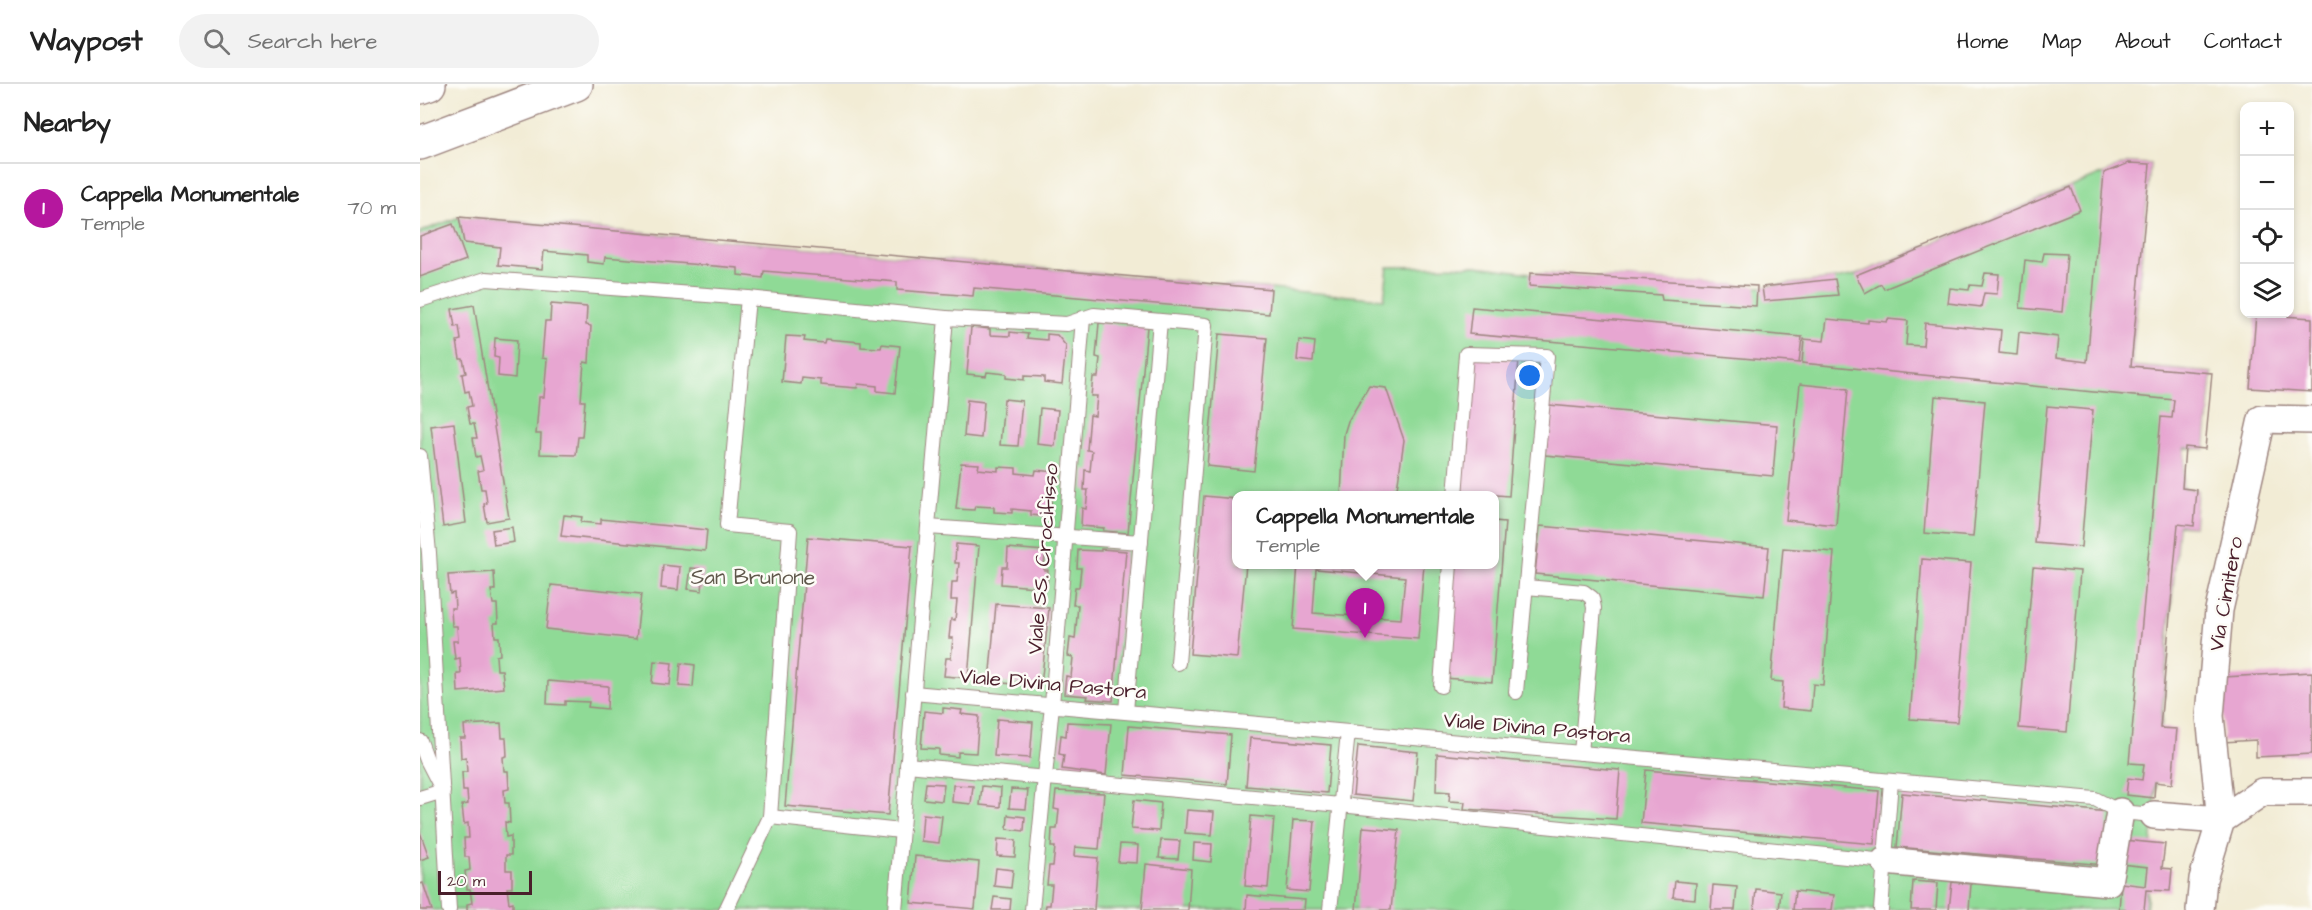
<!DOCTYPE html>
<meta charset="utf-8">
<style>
body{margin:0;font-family:"Architects Daughter",sans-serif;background:#f2f2f2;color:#222}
.controls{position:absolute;right:18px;top:18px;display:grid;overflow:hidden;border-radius:12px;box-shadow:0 3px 9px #0003}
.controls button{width:54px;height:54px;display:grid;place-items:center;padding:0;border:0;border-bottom:2px solid #e0e0e0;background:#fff;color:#222;font:30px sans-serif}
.scale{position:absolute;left:18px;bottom:15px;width:94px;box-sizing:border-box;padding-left:6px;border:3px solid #4a1f2b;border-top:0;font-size:16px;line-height:21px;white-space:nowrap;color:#4a1f2b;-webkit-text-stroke:4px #fdfcf7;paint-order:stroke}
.you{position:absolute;left:1110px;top:292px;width:21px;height:21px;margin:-15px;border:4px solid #fff;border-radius:50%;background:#1a73e8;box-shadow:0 0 0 9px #1a73e833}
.badge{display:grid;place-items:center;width:39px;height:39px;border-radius:50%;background:#b5179e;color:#fff;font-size:20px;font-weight:700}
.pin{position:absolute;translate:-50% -50px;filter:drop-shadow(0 2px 3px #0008)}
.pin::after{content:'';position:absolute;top:32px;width:21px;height:18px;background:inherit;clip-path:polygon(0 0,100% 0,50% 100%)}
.popup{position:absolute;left:812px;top:407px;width:267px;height:78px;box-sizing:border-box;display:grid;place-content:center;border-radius:12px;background:#fff;filter:drop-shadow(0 2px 4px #0005);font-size:20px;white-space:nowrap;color:#767676}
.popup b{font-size:22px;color:#222}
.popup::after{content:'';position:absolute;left:50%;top:100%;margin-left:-12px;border:12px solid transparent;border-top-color:#fff}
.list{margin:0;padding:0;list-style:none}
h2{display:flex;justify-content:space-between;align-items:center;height:78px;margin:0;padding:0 24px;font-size:26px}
h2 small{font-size:20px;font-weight:400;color:#767676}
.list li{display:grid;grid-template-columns:39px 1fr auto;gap:18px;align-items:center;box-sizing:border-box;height:90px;padding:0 24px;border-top:2px solid #e0e0e0}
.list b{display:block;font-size:22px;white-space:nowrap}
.list p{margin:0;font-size:20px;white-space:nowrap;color:#767676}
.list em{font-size:20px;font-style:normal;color:#767676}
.icon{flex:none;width:33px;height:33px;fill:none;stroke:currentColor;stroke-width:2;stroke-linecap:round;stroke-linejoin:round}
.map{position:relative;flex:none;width:1892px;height:826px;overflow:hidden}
header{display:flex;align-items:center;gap:36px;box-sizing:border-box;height:84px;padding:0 30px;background:#fff;border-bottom:2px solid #e0e0e0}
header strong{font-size:28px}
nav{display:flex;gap:33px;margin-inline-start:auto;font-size:21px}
.search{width:420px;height:54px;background:#f2f2f2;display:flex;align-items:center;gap:15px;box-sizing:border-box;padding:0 21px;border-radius:33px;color:#767676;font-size:22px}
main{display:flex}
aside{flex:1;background:#fff}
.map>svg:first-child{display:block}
.green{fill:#8fda96;stroke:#6c7c60;stroke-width:1.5;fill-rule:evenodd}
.building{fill:#e7a6d1;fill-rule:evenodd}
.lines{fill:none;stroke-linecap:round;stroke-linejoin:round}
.lane-casing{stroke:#9e8680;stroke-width:16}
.street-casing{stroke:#9e8680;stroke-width:30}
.highway-casing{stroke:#9e8680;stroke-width:36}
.lane{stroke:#fff;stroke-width:14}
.street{stroke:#fff;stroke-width:27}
.highway{stroke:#fff;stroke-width:33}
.labels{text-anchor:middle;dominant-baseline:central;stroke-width:5;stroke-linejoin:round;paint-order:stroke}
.street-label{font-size:21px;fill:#4a1f2b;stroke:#fdfcf7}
.park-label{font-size:21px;fill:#5f574b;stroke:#fdfcf7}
</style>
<header>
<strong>Waypost</strong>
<div class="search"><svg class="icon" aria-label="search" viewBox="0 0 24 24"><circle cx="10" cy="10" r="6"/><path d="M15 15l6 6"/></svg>Search here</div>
<nav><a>Home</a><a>Map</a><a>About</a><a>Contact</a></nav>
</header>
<main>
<aside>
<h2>Nearby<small></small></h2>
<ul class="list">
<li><span class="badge">1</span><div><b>Cappella Monumentale</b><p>Temple</p></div><em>70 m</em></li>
</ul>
</aside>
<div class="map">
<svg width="1892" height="826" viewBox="0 0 1892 826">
<rect width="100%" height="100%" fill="#fdfcf7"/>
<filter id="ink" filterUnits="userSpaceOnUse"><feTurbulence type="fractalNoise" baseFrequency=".0167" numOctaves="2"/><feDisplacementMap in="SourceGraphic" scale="12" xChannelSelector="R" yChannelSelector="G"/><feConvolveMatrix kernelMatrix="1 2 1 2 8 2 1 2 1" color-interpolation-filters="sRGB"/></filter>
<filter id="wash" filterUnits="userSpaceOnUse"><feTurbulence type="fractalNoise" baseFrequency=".008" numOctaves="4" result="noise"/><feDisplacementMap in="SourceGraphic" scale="24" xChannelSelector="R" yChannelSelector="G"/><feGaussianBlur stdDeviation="1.35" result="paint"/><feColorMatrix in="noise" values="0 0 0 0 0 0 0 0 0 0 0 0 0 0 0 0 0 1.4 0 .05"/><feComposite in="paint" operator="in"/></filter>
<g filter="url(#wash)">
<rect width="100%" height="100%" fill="#f2ecd5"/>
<!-- green -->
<path class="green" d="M1709,79L1730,80L1711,282L1792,289L1785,365L1765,364L1762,404L1777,406L1774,442L1758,441L1726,826H0V148L39,133L964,215L968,183L1056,182L1110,189L1342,203L1415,195L1436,191ZM816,412H1074V480H816Z"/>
<g id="blocks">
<!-- building -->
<g class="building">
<polygon points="1709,79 1730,80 1711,282 1792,289 1785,365 1765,363 1762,404 1777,406 1774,442 1758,440 1740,644 1757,645 1752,700 1735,698 1734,714 1706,711 1708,694 1722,696 1724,680 1709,679 1741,333 1752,334 1754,316 1382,279 1384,255 1404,257 1407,235 1448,239 1448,236 1467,238 1468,235 1488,237 1486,261 1503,262 1505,239 1581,246 1579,269 1597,271 1599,248 1638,253 1636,274 1667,278 1684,89"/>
<polygon points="1651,103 1660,126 1464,205 1461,200 1445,209 1436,191"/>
<polygon points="39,133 851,205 849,230 554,204 553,212 477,206 477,198 344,187 343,194 318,191 318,184 185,173 184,180 167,178 167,171 124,167 122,185 78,181 80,163 44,159"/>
<polygon points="33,140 46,176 0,193 0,152"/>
<polygon points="1624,169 1647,170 1642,228 1600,224 1605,176 1622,178"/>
<polygon points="1110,189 1337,202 1336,222 1242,216 1241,211 1109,202"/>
<polygon points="1565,189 1579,190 1577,210 1564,209 1561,223 1528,219 1530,204 1549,206 1550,201 1562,202"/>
<polygon points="1415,195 1418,211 1344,217 1342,203"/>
<polygon points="131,220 167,223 166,241 171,242 169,279 164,278 161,317 165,317 162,353 158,353 156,371 120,370 121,350 116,350 119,313 124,313 127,275 122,274 125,237 130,237"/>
<polygon points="54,221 89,434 67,438 64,420 67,419 65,405 61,405 58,387 63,386 60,372 56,373 53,354 57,354 54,340 50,340 47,323 52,322 49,307 45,308 42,290 46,289 43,275 40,275 37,257 41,256 39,242 35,243 32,225"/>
<polygon points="1052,223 1382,253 1379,279 1049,250"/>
<polygon points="1836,230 1892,234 1892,308 1830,304"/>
<polygon points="679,239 727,243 708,449 683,447 684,444 661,442 662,424 666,425 668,406 664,406 665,386 670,387 672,367 667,366 670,331 675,332 677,312 671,312 673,293 678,293 680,274 676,273"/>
<polygon points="551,243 570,245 570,251 590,252 590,248 608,250 607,254 627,256 627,250 637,251 646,262 642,300 624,298 624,293 604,292 604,296 586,294 586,290 567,288 566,292 547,290"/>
<polygon points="799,250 847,254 834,387 787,382"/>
<polygon points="366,252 385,253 384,257 404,259 405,255 441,258 441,263 461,264 462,260 480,262 475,309 457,307 457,302 438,300 437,304 401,301 401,296 382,294 381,300 362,298"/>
<polygon points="75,254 97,256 95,294 78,292 79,274 74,273"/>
<polygon points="879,256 895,258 893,278 877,276"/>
<polygon points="1048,272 1099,275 1089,412 1038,408"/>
<polygon points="1380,300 1428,305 1416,441 1366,436"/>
<polygon points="949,302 966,304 984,356 976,412 921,412 924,350 928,337"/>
<polygon points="1515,312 1565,317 1553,453 1504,449"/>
<polygon points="584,315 602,317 598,362 580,361"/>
<polygon points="547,316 564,318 561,354 544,352"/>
<polygon points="1129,321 1357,341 1353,392 1125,371"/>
<polygon points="1627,322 1673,326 1661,463 1615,459"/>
<polygon points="620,324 638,326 635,362 617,360"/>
<polygon points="34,339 46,439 23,443 11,342"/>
<polygon points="541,379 559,380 558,385 578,387 578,383 596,384 596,389 615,391 616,386 634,388 630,433 611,431 611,427 592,425 592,429 574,428 574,423 555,422 554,426 536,425"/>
<polygon points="784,412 816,415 816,480 826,480 817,574 770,570"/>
<polygon points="144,431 162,433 161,438 181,440 181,435 287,446 285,467 141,452"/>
<polygon points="1074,437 1085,438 1072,598 1025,594 1034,480 1074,480"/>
<polygon points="1120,442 1349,463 1344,512 1115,490"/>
<polygon points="92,443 94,458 74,461 72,446"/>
<polygon points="388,453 492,462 468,731 365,722"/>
<polygon points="536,460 559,462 548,594 524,592 526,574 531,574 533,554 529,554 531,535 535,536 537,516 531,516 532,498 537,498 539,479 535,479"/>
<polygon points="588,464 625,467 624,486 628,486 627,504 581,500 582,483 587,483"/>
<polygon points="1363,464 1414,468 1403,601 1393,600 1391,627 1361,624 1363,598 1351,597"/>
<polygon points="681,465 706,467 693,617 667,615 668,612 644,610 646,592 651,593 653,573 648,572 650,554 655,555 658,521 653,521 655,503 659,503 661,484 657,484 658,466 681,467"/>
<polygon points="1502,475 1551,479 1537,638 1490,635"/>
<path d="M878,480H1004L998,555L873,545ZM896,485L985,493L981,535L893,529Z"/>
<polygon points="243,481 260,483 258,506 241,504"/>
<polygon points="1613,483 1660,487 1647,648 1599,644"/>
<polygon points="271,484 284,485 282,507 268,505"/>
<polygon points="74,488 75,506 71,506 73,520 77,520 78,539 74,539 75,553 79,553 80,571 76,572 77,586 82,586 84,604 38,608 37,590 41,590 40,574 35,575 33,557 38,557 37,542 32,542 31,524 35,524 34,509 30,510 28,491"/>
<polygon points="131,501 221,510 216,555 126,545"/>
<polygon points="576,520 629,524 621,602 569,598"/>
<polygon points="234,577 252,579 250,601 232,599"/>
<polygon points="261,579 275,581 273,603 259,602"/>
<polygon points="1892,588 1892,670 1836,673 1836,656 1803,658 1804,593"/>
<polygon points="128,597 188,602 187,625 168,623 169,618 145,617 145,621 127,620"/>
<polygon points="523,624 542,626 541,630 559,632 556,669 538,668 538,673 519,671 519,665 501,664 504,627 523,629"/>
<polygon points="577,635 613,638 610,674 574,672"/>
<polygon points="647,638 691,640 686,691 642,685 644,671 639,670 641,651 646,652"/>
<polygon points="81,639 82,654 86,654 87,672 83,673 84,687 88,687 89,705 84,706 85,719 89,719 90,739 85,738 86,753 91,752 91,771 86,771 86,786 92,786 92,804 87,804 89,819 93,818 93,826 47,826 47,820 52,819 50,805 47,805 45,787 50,786 49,773 45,773 44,754 49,754 48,739 44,740 42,721 48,720 47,707 43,707 42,688 47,688 46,673 41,674 40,654 45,654 44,641"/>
<polygon points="709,642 811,651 807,700 705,691"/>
<polygon points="830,654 911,661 907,709 826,702"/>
<polygon points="938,662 998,668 993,717 933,711"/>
<polygon points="1017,670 1200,686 1196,735 1044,725 1045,718 1029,717 1030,708 1016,707"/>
<polygon points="1226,686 1459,707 1454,760 1221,739"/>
<polygon points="506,699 524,700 522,717 504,715"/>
<polygon points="533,701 553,702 551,720 532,718"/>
<polygon points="562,702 581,704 580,723 560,721"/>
<polygon points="591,705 608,706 606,725 589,724"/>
<polygon points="636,707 684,709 679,765 655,763 654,772 678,774 674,826 625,826 626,821 630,821 632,801 627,801 629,782 633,782 635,763 631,763 632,745 637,745 639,726 634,725"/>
<polygon points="1482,709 1689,728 1685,781 1477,763"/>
<polygon points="714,716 741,719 739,747 711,745"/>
<polygon points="767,726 794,728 792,751 765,749"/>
<polygon points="503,730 522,732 519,759 501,757"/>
<polygon points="588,731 605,733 604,747 587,745"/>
<polygon points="831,732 854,734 848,804 825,802"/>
<polygon points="873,736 895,737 889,808 867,806"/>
<polygon points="943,743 979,746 971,826 936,826"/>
<polygon points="0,748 9,773 0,776"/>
<polygon points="578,755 596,756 595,773 577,772"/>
<polygon points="741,756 760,757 758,775 739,774"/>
<polygon points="1703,756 1745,760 1742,784 1752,785 1750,807 1726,806 1724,826 1699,826 1701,799 1726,802 1728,783 1701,780"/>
<polygon points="774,759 792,760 791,778 773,776"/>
<polygon points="700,760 718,761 717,779 698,778"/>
<polygon points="495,772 559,778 555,825 491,819"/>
<polygon points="726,780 771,785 768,826 722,826"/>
<polygon points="576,784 593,786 591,804 574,802"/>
<polygon points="1255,797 1276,799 1275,815 1253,813"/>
<polygon points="1493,797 1518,799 1516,826 1491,826"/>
<polygon points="1532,798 1551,800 1549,826 1529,826"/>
<polygon points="3,799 12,826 0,826 0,800"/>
<polygon points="1293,801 1317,803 1315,826 1291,826"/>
<polygon points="1336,805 1361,808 1359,826 1334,826"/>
<polygon points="1375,807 1414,811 1412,826 1373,826"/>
<polygon points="827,811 885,816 884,826 826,826"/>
<polygon points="574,813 591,815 590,826 572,826"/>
</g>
</g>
</g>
<g filter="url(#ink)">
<use href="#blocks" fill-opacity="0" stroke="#9e8680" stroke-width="1.5"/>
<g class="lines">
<!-- lane casing -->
<g class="lane-casing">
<g id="lane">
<polyline points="0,216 66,195 328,214"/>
<polyline points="526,234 647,240 674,231 786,241 758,579"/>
<polyline points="0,372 9,469 29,826"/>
<polyline points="1035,412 1046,270 1127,272 1096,608"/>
<polyline points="508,443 721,458"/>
<polyline points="1106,503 1164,508 1172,514 1174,524 1161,669"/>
<polyline points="1021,602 1030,480"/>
<polyline points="493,609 1675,715 1700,728 1734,731"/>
<polyline points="706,627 740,237"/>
<polyline points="0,657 7,676 23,707 0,714"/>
<polyline points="487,681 920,721 1465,777"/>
<polyline points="350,733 481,747"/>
<polyline points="306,826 350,733 370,447 307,441 328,214 526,234 475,826"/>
<polyline points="612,826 632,621 663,234"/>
<polyline points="910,826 928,648"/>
<polyline points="1461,826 1471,697"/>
</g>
</g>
<!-- street casing -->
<g class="street-casing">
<g id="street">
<polyline points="1734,731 1801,736 1790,632 1799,526 1842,335 1892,336"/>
<polyline points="1465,777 1688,798 1700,728"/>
<polyline points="1780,826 1783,795 1801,736 1842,708 1892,708"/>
</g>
</g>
<!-- highway casing -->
<g class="highway-casing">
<g id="highway">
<polyline points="0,3 9,0"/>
<polyline points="0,59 156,0"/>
</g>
</g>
<!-- lane -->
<use href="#lane" class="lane"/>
<!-- street -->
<use href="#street" class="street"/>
<!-- highway -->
<use href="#highway" class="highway"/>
</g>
</g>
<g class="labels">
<!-- street labels -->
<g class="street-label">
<text transform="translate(623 475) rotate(-85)">Viale SS. Crocifisso</text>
<text transform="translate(1806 510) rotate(-80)">Via Cimitero</text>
<text transform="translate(633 600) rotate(5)">Viale Divina Pastora</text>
<text transform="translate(1117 644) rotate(5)">Viale Divina Pastora</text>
</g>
<!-- park labels -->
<g class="park-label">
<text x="333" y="493">San Brunone</text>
</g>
</g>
</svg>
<div class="controls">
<button>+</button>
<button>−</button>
<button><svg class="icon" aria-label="locate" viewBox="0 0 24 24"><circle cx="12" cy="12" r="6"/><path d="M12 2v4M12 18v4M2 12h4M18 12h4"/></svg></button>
<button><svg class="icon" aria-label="layers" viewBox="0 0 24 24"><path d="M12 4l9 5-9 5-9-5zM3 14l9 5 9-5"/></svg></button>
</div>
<div class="scale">20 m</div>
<div class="you"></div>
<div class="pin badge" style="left:945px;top:554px">1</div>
<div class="popup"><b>Cappella Monumentale</b>Temple</div>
</div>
</main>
